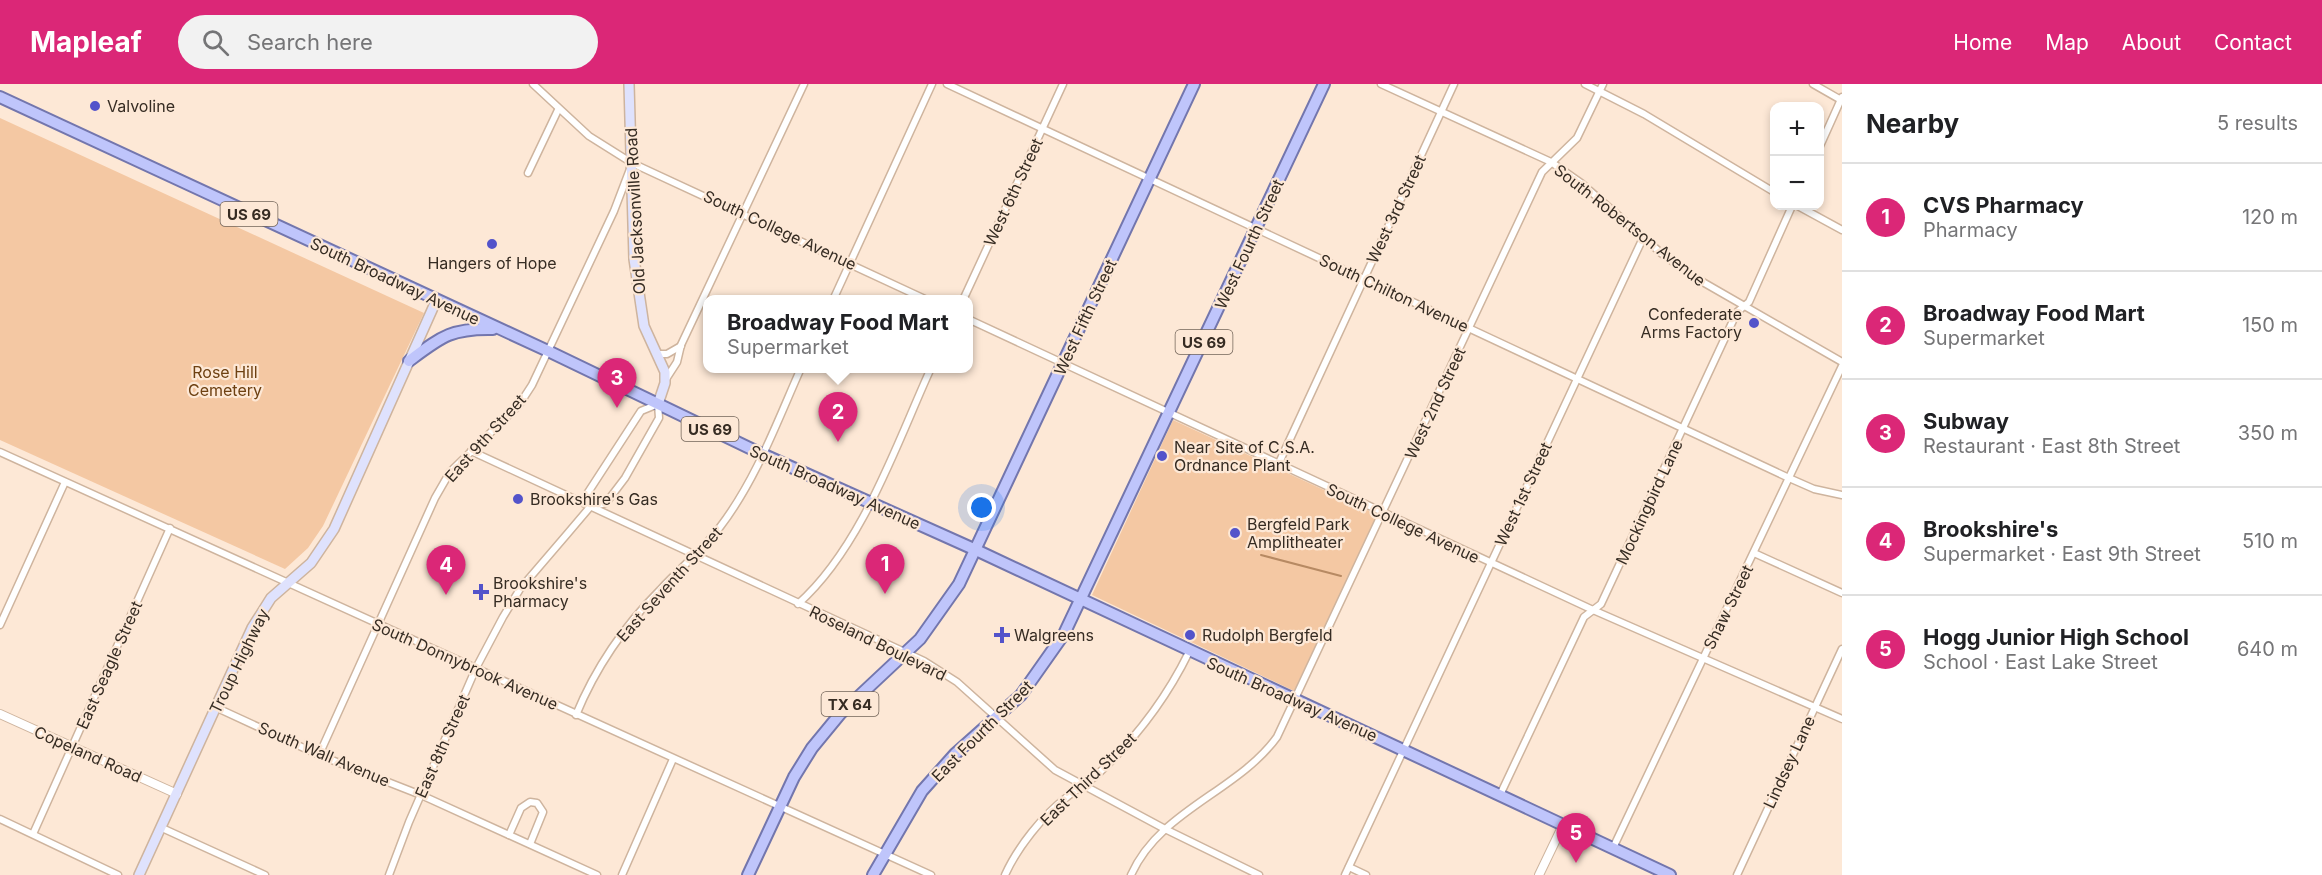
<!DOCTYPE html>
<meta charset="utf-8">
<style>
body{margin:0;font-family:Inter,sans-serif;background:#f2f2f2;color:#202124}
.controls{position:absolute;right:18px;top:18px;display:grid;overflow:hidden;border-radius:12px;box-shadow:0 3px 9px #0003}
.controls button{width:54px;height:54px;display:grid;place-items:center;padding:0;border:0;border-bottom:2px solid #e0e0e0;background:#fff;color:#202124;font:30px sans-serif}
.you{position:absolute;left:982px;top:424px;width:21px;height:21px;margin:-15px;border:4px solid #fff;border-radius:50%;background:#1a73e8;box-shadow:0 0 0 9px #1a73e833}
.badge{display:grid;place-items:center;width:39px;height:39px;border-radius:50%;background:#db2777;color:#fff;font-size:20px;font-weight:700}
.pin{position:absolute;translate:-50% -50px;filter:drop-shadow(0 2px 3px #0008)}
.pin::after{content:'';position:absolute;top:32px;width:21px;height:18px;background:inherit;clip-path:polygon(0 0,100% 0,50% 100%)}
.popup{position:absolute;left:703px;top:211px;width:270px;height:78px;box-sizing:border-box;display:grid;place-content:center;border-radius:12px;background:#fff;filter:drop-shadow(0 2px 4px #0005);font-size:20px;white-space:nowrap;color:#757577}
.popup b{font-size:22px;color:#202124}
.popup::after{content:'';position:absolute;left:50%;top:100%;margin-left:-12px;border:12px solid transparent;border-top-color:#fff}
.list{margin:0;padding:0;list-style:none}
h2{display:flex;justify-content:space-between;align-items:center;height:78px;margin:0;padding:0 24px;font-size:26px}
h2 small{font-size:20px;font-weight:400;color:#757577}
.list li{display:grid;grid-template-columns:39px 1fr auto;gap:18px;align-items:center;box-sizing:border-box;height:108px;padding:0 24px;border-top:2px solid #e0e0e0}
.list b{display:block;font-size:22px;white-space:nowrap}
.list p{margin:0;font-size:20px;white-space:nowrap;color:#757577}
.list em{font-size:20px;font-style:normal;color:#757577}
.icon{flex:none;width:33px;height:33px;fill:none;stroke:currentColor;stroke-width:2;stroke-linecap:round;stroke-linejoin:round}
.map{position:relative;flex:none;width:1842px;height:791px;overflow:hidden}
header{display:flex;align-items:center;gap:36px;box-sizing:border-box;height:84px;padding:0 30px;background:#db2777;color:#fff}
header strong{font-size:28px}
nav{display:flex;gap:33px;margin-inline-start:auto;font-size:21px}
.search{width:420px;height:54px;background:#f2f2f2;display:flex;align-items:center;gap:15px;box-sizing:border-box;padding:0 21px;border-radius:33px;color:#757577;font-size:22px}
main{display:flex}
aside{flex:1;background:#fff}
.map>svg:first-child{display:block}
.green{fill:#f4c8a3}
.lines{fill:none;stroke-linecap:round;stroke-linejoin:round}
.stream{stroke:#b78a63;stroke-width:2}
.minor-casing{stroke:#ceb49e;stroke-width:9}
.tertiary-casing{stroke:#ceb49e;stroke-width:10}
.secondary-casing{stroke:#ceb49e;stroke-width:12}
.primary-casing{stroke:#7376ad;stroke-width:14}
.minor{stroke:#fff;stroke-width:6}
.tertiary{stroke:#fff;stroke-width:8}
.secondary{stroke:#dfe2fd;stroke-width:9}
.primary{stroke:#bfc5fb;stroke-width:10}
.poi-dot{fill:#5353ca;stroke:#fde8d6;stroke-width:2}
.labels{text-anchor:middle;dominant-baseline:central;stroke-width:4.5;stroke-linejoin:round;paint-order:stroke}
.shield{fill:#fde8d6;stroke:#726459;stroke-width:1.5}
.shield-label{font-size:15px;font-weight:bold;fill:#362c23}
.poi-label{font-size:16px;fill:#362c23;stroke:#fde8d6;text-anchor:start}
.street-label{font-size:16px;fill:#362c23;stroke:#fde8d6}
.park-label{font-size:16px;fill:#6e4112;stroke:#fde8d6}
</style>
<header>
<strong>Mapleaf</strong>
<div class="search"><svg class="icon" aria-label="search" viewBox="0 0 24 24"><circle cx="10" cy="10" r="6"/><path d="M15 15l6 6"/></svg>Search here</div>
<nav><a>Home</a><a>Map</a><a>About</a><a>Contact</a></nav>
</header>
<main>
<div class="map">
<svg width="1842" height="791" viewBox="0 0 1842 791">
<rect width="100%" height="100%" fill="#fde8d6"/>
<!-- green -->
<g class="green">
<polygon points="0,34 424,229 323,442 308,464 285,485 0,356"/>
<polygon points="1173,336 1378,431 1294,607 1092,511"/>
</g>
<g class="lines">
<!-- stream -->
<polyline class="stream" points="1261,471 1341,492"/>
<!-- minor casing -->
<g class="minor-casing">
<g id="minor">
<polyline points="533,0 589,52 632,79 927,216"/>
<polyline points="947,0 1789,394 1814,405 1842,411"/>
<polyline points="1381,0 1551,78 1581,99 1661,169 1694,193 1842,278"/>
<polyline points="1585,0 1644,30 1774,108"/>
<polyline points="1813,0 1841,16"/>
<polyline points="1820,62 1842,13"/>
<polyline points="528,89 558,26"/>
<polyline points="1798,122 1842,146"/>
<polyline points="833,216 932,0"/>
<polyline points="963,216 1063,0"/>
<polyline points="968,235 1593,526 1842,635"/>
<polyline points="656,270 667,270 681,262"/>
<polyline points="666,295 677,278 681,261 804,0"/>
<polyline points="471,367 924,577 957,598 1055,686 1165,745 1259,791"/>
<polyline points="0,368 931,791"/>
<polyline points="1278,381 1454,0"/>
<polyline points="1754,469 1842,509"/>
<path d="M798,520C862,463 896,361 931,284"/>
<polyline points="0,541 65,398"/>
<polyline points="215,623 319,671 421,711 597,791"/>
<path d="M576,631C595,585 625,541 660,506C680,484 702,467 720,443C756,396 777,338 801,284"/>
<polyline points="319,671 435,414 450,388 519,321 532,301 614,127 630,85"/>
<polyline points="1500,711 1584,533 1601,520 1737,228 1749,218 1792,122"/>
<polyline points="0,735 118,791"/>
<polyline points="162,744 265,791"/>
<polyline points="33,750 170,444"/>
<polyline points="509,751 521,724 530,718 537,719 543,728 530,760"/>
<polyline points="1613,764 1842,282"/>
<polyline points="1349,783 1366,791"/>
<polyline points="389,791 409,738 476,584 503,533 520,505 568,449 590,423 606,419 625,394 659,334 658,320 641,327 587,410 590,423"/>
<polyline points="622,791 673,675"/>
<path d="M1005,791C1017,764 1043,731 1067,713C1078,704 1090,698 1100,688C1137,653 1167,613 1189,568"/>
<path d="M1131,791C1160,726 1237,708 1277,653L1542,88L1577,54L1603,0"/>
<polyline points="1345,791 1643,154"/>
<polyline points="1737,791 1842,565"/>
</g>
</g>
<!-- tertiary casing -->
<g class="tertiary-casing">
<g id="tertiary">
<polyline points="0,630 177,710"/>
<polyline points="1539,791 1563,741"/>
</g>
</g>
<!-- secondary casing -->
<g class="secondary-casing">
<g id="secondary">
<polyline points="629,0 634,175 644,242 665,288 665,299 658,320"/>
<polyline points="139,791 252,544 271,514 311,479 334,445 436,217"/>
</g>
</g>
<!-- primary casing -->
<g class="primary-casing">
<g id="primary">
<polyline points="0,13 548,267 762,370 976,466 1670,791"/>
<path d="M409,277C441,253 451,244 493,245"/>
<polyline points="748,791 794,693 812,664 840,630 920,555 959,500 1194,0"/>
<polyline points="873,791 922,707 955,670 1021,611 1064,550 1324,0"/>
</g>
</g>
<!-- minor -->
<use href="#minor" class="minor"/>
<!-- tertiary -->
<use href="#tertiary" class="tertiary"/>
<!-- secondary -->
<use href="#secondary" class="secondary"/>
<!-- primary -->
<use href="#primary" class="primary"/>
</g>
<!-- markers -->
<g class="poi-dot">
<circle cx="95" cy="22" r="6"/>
<circle cx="492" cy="160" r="6"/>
<circle cx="1754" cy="239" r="6"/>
<circle cx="1162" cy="372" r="6"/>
<circle cx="518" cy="415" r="6"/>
<circle cx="1235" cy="449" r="6"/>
<path d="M478 499h6v6h6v6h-6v6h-6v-6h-6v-6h6z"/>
<path d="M999 542h6v6h6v6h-6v6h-6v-6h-6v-6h6z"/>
<circle cx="1190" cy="551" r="6"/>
</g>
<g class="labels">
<!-- shield labels -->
<g class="shield">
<rect x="220.5" y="118" width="57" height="24" rx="4.5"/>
<rect x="1175.5" y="246" width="57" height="24" rx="4.5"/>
<rect x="681.5" y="333" width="57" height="24" rx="4.5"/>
<rect x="821.5" y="608" width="57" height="24" rx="4.5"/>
</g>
<g class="shield-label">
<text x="249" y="130">US 69</text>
<text x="1204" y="258">US 69</text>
<text x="710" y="345">US 69</text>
<text x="850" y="620">TX 64</text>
</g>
<!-- poi labels -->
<g class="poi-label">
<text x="107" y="22">Valvoline</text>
<text x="492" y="179" text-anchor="middle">Hangers of Hope</text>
<text x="1742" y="230" text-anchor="end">Confederate<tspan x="1742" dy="18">Arms Factory</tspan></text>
<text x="1174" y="363">Near Site of C.S.A.<tspan x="1174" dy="18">Ordnance Plant</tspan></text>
<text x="530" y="415">Brookshire's Gas</text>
<text x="1247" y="440">Bergfeld Park<tspan x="1247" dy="18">Amplitheater</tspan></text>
<text x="493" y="499">Brookshire's<tspan x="493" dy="18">Pharmacy</tspan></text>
<text x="1014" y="551">Walgreens</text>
<text x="1202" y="551">Rudolph Bergfeld</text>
</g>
<!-- street labels -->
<g class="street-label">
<text transform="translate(1013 108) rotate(-65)">West 6th Street</text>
<text transform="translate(1396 125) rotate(-65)">West 3rd Street</text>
<text transform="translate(635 127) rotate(-93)">Old Jacksonville Road</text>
<text transform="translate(1630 141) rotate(38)">South Robertson Avenue</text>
<text transform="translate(780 146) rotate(25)">South College Avenue</text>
<text transform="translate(1249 160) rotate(-65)">West Fourth Street</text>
<text transform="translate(395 197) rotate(25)">South Broadway Avenue</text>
<text transform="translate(1394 209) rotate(25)">South Chilton Avenue</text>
<text transform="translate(1085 233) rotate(-65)">West Fifth Street</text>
<text transform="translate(1435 319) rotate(-65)">West 2nd Street</text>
<text transform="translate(485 354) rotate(-48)">East 9th Street</text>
<text transform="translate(835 403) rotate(24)">South Broadway Avenue</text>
<text transform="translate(1523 410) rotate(-65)">West 1st Street</text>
<text transform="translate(1649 418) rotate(-65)">Mockingbird Lane</text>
<text transform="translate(1403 439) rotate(25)">South College Avenue</text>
<text transform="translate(669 500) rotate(-48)">East Seventh Street</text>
<text transform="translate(1728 523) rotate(-64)">Shaw Street</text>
<text transform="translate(878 559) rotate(26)">Roseland Boulevard</text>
<text transform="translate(239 577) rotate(-64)">Troup Highway</text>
<text transform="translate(465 580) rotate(24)">South Donnybrook Avenue</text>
<text transform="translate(109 581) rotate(-66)">East Seagle Street</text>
<text transform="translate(1292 615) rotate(24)">South Broadway Avenue</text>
<text transform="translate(982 647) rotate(-45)">East Fourth Street</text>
<text transform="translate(442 662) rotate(-66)">East 8th Street</text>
<text transform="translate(88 670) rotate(24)">Copeland Road</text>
<text transform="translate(324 670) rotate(23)">South Wall Avenue</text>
<text transform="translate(1789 678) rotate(-65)">Lindsey Lane</text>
<text transform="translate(1088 695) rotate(-44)">East Third Street</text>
</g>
<!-- park labels -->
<g class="park-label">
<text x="225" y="288">Rose Hill<tspan x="225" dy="18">Cemetery</tspan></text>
</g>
</g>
</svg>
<div class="controls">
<button>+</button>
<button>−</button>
</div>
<div class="you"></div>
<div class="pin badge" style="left:885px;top:510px">1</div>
<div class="pin badge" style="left:838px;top:358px">2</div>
<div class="popup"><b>Broadway Food Mart</b>Supermarket</div>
<div class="pin badge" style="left:617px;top:324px">3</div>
<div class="pin badge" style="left:446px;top:511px">4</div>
<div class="pin badge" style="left:1576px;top:779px">5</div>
</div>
<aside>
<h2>Nearby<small>5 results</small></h2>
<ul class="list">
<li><span class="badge">1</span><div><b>CVS Pharmacy</b><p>Pharmacy</p></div><em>120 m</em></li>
<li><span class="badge">2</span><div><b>Broadway Food Mart</b><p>Supermarket</p></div><em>150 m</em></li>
<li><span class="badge">3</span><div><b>Subway</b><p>Restaurant · East 8th Street</p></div><em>350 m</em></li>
<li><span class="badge">4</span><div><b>Brookshire's</b><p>Supermarket · East 9th Street</p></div><em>510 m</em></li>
<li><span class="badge">5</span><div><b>Hogg Junior High School</b><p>School · East Lake Street</p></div><em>640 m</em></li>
</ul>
</aside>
</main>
